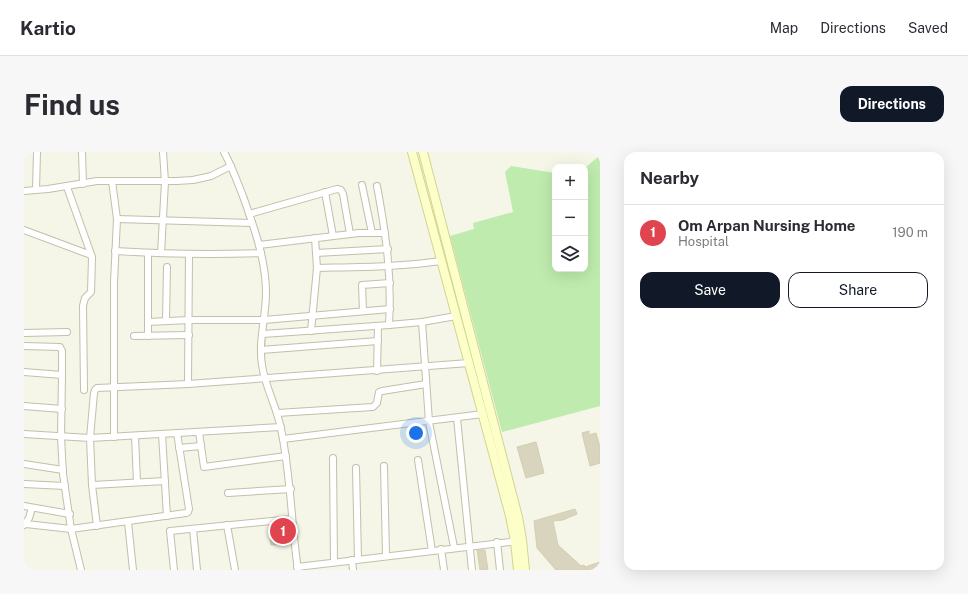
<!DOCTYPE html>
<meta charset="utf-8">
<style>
body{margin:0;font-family:"Public Sans",sans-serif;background:#f7f7f7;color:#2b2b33}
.controls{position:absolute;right:12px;top:12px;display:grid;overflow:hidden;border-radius:8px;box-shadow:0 4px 16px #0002}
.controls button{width:36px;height:36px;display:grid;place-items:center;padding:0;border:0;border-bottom:1px solid #e1e1e2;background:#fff;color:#2b2b33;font:20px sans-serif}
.you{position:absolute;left:392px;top:281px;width:14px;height:14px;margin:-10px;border:3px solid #fff;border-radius:50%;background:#1a73e8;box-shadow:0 0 0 6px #1a73e833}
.badge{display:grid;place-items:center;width:26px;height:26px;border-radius:50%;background:#111827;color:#fff;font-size:13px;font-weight:700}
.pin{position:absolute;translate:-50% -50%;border:2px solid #fff;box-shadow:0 1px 4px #0006}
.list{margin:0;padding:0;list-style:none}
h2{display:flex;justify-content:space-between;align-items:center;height:52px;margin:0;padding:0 16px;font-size:17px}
h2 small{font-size:13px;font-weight:400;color:#7c7c81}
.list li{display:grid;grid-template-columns:26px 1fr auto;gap:12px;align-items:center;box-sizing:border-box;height:56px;padding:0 16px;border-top:1px solid #e1e1e2}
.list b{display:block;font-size:15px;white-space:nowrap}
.list p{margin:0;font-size:13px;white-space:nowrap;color:#7c7c81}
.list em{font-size:13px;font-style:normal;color:#7c7c81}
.actions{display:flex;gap:8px;padding:12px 16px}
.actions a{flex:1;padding:9px 0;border:1px solid #111827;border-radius:12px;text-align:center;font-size:14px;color:#111827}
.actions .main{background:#111827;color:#fff}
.icon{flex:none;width:22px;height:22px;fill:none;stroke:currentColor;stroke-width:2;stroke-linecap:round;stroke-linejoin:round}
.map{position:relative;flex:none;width:576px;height:418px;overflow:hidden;border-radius:12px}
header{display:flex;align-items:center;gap:24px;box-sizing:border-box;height:56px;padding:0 20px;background:#fff;border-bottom:1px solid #e1e1e2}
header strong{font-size:19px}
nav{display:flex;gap:22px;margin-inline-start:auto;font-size:14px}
.intro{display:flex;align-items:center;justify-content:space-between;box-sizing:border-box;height:96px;padding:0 24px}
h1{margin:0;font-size:28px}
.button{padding:10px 18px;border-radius:12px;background:#111827;color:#fff;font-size:14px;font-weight:700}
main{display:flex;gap:24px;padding:0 24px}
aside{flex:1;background:#fff;border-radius:12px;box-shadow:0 4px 16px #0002}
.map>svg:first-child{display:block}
.green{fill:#bfecae}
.building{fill:#d8d4bd;stroke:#d3cfaf}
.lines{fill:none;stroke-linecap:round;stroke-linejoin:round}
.street-casing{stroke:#c1c0aa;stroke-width:8}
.secondary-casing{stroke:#d4d493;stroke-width:10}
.street{stroke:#fff;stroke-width:6}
.secondary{stroke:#fdffc8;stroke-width:8}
</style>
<header>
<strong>Kartio</strong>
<nav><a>Map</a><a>Directions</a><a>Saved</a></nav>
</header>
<div class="intro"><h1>Find us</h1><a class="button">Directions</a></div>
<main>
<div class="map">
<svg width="576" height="418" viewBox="0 0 576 418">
<rect width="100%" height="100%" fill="#f5f5e8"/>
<!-- green -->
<polygon class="green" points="576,3 576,254 478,280 426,84 450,77 449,71 489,60 481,20 487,14 531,21 531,117 561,117 561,16"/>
<!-- building -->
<g class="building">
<polygon points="565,279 565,283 572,281 576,295 576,311 566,314 558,281"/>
<polygon points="512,290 520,321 502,326 493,295"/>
<polygon points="551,357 553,362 539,368 529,369 534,393 557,414 560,413 561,415 576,410 576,418 532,418 513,396 510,369"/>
<polygon points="264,376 265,392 247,393 246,387 250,387 249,377"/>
<polygon points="453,398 461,398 464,418 456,418"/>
</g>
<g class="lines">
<!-- street casing -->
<g class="street-casing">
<g id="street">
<polyline points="58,0 59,32"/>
<path d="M200,0C208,15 214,31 220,47C231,78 242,109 242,141C242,165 234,190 238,213C241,235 253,255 257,277C267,324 267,371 274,418"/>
<polyline points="88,29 93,67 90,130 90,285"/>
<polyline points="338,33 348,81"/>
<path d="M353,34C362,83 368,123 365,173L398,170L432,164"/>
<polyline points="43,35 68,105"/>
<polyline points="12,38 13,0"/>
<polyline points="0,39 24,37 73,29 153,29 169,28 187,24 207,14"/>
<polyline points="301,40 309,84"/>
<polyline points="225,62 313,37 317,38 319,42 326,82"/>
<polyline points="93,67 228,71"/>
<polyline points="0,78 67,103 68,106 67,140 61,146 59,154 60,238"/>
<polyline points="235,93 335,81 361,81"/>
<path d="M91,99C140,102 188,103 237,101"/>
<polyline points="124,101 124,184"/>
<polyline points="137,101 141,30 139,0"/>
<polyline points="292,101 364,97"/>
<path d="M293,116C334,115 376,115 417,109"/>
<polyline points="339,159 338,133 366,131"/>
<polyline points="142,169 143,115"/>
<polyline points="124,170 165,168 240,168 366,157"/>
<polyline points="398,170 405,270 430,395"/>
<polyline points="287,179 293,116 291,86"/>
<polyline points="0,181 43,180"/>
<polyline points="239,182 365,173"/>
<polyline points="110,184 165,183"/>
<polyline points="0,194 36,195 38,199 38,223"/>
<polyline points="237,198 354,189"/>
<polyline points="353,219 354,174"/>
<polyline points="0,220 38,223 37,285 39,322 47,377 57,418"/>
<polyline points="164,232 165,102"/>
<polyline points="0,254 38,257"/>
<polyline points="253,261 349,255 353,251 355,240 358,239 402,232"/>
<polyline points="433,266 448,418"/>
<polyline points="175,280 180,315 262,304"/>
<polyline points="0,282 66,286 257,275"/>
<polyline points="138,282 143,364"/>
<polyline points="111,284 113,330"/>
<polyline points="259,287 459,262"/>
<polyline points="155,296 177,294"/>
<polyline points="309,306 310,410"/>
<polyline points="394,308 408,399"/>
<polyline points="0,312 39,318"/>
<polyline points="360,314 362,403"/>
<polyline points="332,316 334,407"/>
<polyline points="0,332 41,334"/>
<polyline points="68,333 66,286 70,241 71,238 73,236 164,232 445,211"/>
<polyline points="204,341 267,337"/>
<polyline points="0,354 46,362"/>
<polyline points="104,370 109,418"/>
<polyline points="2,372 47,377 162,361 164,360 165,357 153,281"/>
<polyline points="0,373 5,366 8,356"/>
<polyline points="203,373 211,418"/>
<polyline points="73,374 68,333 141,329"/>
<polyline points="169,377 173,418"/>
<polyline points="473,390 476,418"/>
<polyline points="417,397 420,418"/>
<polyline points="328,408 329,418"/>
<polyline points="273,415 495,389"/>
<polyline points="150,418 146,379 268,367"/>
</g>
</g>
<!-- secondary casing -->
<g class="secondary-casing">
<g id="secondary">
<polyline points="388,0 486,364 491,389 494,418"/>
<polyline points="399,0 494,365 498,388 501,418"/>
</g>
</g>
<!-- street -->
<use href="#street" class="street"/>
<!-- secondary -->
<use href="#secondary" class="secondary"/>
</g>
</svg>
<div class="controls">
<button>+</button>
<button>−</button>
<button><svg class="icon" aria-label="layers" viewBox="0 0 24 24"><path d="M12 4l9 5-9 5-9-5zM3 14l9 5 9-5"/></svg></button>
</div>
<div class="you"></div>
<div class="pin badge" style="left:259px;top:379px;background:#e0444e">1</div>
</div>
<aside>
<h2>Nearby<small></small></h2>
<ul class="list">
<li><span class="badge" style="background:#e0444e">1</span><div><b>Om Arpan Nursing Home</b><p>Hospital</p></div><em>190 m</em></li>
</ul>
<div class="actions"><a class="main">Save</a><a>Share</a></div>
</aside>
</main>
